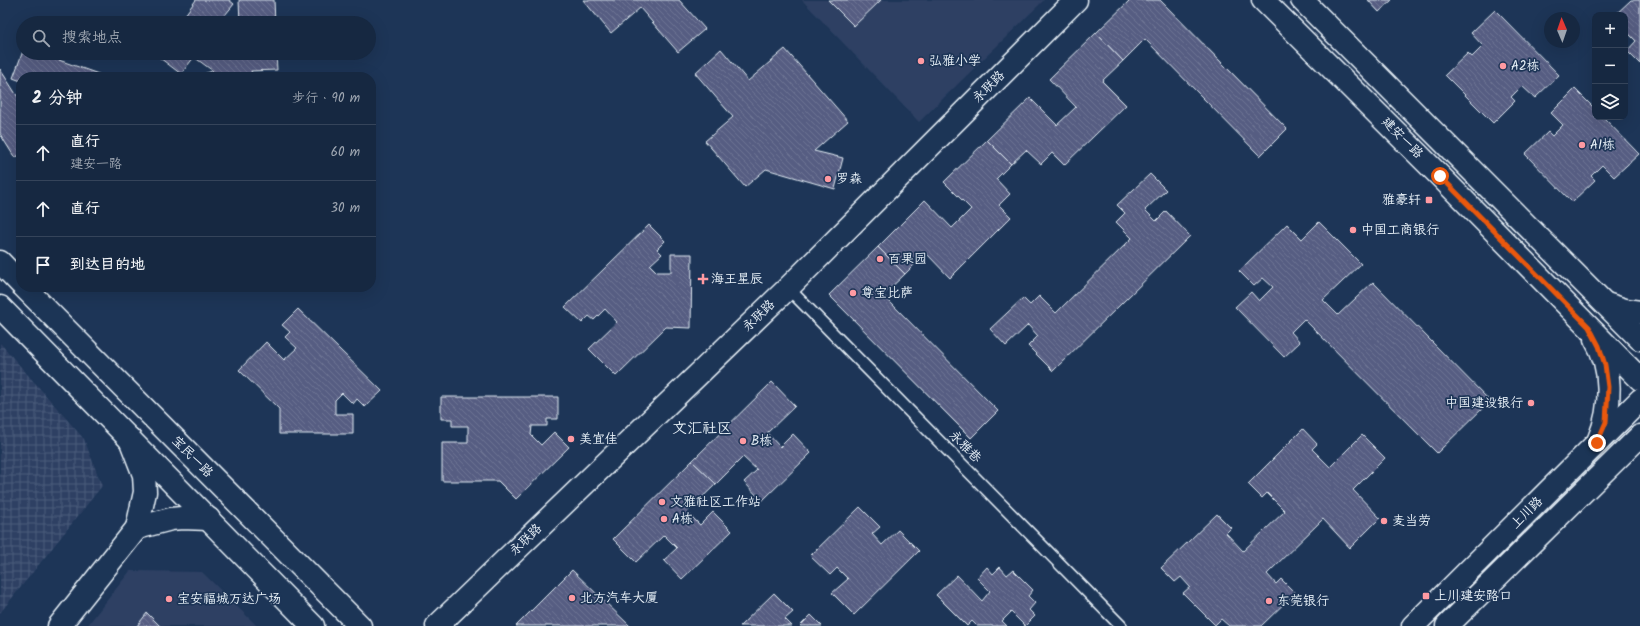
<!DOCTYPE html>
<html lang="zh">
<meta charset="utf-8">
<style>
body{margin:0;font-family:Kalam,"LXGW WenKai TC",sans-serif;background:#1f3048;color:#f1f3f6}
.controls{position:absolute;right:12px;top:12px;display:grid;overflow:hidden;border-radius:8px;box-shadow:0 4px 16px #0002}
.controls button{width:36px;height:36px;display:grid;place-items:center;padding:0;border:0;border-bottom:1px solid #35445a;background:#162841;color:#f1f3f6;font:20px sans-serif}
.compass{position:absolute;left:1544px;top:12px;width:36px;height:36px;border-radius:50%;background:#162841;box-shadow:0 4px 16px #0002;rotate:358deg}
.stop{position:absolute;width:12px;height:12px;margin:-9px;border:3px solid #ea580c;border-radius:50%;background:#fff}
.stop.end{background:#ea580c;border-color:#fff;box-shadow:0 1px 4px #0008}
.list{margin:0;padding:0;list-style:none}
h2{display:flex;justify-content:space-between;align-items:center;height:52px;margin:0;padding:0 16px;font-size:17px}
h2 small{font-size:13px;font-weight:400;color:#9ea6b1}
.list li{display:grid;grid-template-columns:26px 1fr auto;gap:12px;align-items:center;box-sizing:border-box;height:56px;padding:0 16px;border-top:1px solid #35445a}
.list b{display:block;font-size:15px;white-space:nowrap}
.list p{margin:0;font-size:13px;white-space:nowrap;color:#9ea6b1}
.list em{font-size:13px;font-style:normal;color:#9ea6b1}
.icon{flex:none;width:22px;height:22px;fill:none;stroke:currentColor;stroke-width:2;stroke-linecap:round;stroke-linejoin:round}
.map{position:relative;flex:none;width:1640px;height:626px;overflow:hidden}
.search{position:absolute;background:#162841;box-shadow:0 4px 16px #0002;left:16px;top:16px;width:360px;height:44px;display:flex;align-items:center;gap:10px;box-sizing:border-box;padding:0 14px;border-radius:22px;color:#9ea6b1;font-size:15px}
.panel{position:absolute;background:#162841;box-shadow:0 4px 16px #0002;left:16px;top:72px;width:360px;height:220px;border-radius:16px}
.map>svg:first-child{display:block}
.built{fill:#2e4164}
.industrial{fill:url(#industrial-grid)}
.building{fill:url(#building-back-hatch);stroke:#e8f1f8}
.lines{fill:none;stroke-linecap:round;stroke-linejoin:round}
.service-casing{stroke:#e8f1f8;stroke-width:14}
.minor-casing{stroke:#e8f1f8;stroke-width:25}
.secondary-casing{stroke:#e8f1f8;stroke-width:25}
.service{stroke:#1d3557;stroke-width:11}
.minor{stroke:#1d3557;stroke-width:22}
.secondary{stroke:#1d3557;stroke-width:22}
.route{stroke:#ea580c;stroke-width:5}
.poi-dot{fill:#ff9aa2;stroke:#1d3557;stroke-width:1.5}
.labels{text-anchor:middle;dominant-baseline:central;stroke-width:3.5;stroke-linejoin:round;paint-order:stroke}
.poi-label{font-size:13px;fill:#e8f1f8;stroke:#1d3557;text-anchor:start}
.street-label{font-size:13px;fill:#e8f1f8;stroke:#1d3557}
.quarter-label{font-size:15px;fill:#e8f1f8;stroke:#1d3557}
</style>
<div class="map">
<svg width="1640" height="626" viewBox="0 0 1640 626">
<defs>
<pattern id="industrial-grid" width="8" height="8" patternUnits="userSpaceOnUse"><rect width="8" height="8" fill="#2e4164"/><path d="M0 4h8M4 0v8" fill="none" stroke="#4c5d7b"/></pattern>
<pattern id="building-back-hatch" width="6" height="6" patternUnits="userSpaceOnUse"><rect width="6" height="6" fill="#565d82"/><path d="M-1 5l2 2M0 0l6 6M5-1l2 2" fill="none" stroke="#6e7594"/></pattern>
</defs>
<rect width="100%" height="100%" fill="#1d3557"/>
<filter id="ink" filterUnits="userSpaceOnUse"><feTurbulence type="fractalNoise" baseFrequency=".025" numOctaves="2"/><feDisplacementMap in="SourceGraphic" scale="8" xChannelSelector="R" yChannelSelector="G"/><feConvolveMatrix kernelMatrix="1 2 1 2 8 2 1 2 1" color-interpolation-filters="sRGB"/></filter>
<g filter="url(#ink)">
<!-- built -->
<g class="built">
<polygon points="802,0 1044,0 919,122"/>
<polygon points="130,571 202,572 257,626 87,626"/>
</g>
<!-- industrial -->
<polygon class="industrial" points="0,343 84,439 102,486 0,613"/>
<!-- building -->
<g class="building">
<polygon points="196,0 229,0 234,4 221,20 225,23 179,23"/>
<polygon points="239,0 274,0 275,23 240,23"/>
<polygon points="583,0 679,0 705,29 678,52 640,8 611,33"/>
<polygon points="828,0 881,0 854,26"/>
<polygon points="1130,0 1160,0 1287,129 1260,156 1145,39 1123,61 1096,33"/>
<polygon points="1368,0 1392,0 1379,12"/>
<polygon points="1631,0 1640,0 1640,64 1627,51 1636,41 1625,30 1625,15 1615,15"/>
<polygon points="1495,10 1559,75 1535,98 1522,86 1511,97 1515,101 1493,123 1445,75 1468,53 1472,57 1483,46 1471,33"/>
<polygon points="1096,33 1123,61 1102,81 1126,105 1064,165 1052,153 1041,164 1026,150 1011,164 987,140 1030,98 1057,125 1076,107 1049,79"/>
<polygon points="721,49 748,81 785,49 848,121 814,151 843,158 835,189 766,169 745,187 705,141 733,117 695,73"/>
<polygon points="23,51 23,53 39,53 107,77 21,77 21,81 13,78"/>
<polygon points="157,53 276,53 277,70 251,71 253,77 193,77 213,71 194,57 181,74 156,55"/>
<polygon points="0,69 21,102 21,154 15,158 0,134"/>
<polygon points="1575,89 1595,109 1595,117 1603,117 1639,154 1614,177 1602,165 1591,176 1595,180 1572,202 1525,154 1548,132 1552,136 1563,125 1551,113"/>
<polygon points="987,140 1011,164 996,179 1010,194 999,205 1011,217 950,278 926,253 905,274 878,247 925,200 952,228 971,209 944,182"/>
<polygon points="1150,174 1166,190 1145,210 1156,221 1166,211 1190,236 1053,371 1028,346 1038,336 1028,325 1006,346 990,329 1023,298 1030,305 1039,296 1056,313 1132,238 1116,222 1125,213 1117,205"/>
<polygon points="1319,222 1361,264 1323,300 1338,315 1373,282 1490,401 1437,453 1304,319 1291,332 1300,342 1284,357 1235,307 1251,292 1259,301 1273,287 1263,278 1254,286 1239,271 1287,224 1302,239"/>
<polygon points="649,225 665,241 657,249 662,254 650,265 657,272 671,272 671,254 692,254 691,328 666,327 616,376 589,349 617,322 605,309 594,320 589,316 582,323 565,307"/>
<polygon points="878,247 905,274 883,295 998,411 971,438 829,295"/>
<polygon points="298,309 382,391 365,407 357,399 353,404 342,393 335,400 335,414 353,414 353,434 279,434 279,409 239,370 266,342 284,360 297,348 285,337 290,332 282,325"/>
<polygon points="772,382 795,406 767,433 780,447 793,434 811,453 762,501 744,482 757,470 743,457 716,484 692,461"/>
<polygon points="441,397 558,397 558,419 547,419 547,426 532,426 531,435 541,445 554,432 569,447 516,499 498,481 442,481 442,443 468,443 468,426 452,426 452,419 441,419"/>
<polygon points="1303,429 1317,444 1312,449 1330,467 1362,435 1385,458 1353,490 1380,518 1350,548 1323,519 1267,574 1276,584 1281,579 1295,593 1261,626 1229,626 1221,619 1215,625 1183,593 1190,587 1181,577 1175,582 1161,568 1217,514 1231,528 1226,533 1243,551 1285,511 1267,493 1262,498 1248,484"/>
<polygon points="692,461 716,484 687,512 700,525 713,512 732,531 682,579 664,560 677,548 664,535 636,562 613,539"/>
<polygon points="860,507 880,527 872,534 882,545 898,530 919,551 854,615 832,593 848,579 837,568 830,575 810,556"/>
<polygon points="987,567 993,574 1000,567 1007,575 1013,570 1033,590 1028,596 1035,603 1029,610 1035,616 1025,626 1011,612 1002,621 1007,626 977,626 972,621 967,626 936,595 957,575 982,601 990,591 977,578"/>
<polygon points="572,570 630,626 516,626"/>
<polygon points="774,593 793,612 785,619 792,626 740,626"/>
<polygon points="147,613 160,626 137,626"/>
<polygon points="811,615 822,626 800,626"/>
</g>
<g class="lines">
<!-- service casing -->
<g class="service-casing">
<polyline id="service" points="788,288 1121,626"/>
</g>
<!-- minor casing -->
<g class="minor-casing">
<g id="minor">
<polyline points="130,439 144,475 145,492 137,528 171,519 182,518 209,519"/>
<polyline points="59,626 137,528"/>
<polyline points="437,626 788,288 1076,0"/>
</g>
</g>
<!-- secondary casing -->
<g class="secondary-casing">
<g id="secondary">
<polyline points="1263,0 1440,176 1640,379"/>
<polyline points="1302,0 1640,339"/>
<polyline points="0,262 21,284"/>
<polyline points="24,287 360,626"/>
<polyline points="1606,304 1625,310 1640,312"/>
<polyline points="0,307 313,626"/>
<path d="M1595,339C1613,368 1612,408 1599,439"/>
<polyline points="1413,626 1640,400"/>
<polyline points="1447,626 1640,436"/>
</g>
</g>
<!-- service -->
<use href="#service" class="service"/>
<!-- minor -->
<use href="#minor" class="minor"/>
<!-- secondary -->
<use href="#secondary" class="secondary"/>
</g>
</g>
<g class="lines" filter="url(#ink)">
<!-- route -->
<polyline class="route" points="1440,176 1589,327 1599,346 1605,365 1608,387 1606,422 1597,443"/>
</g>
<!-- markers -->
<g class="poi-dot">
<circle cx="921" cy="61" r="4"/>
<circle cx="1503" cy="66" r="4"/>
<circle cx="1582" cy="145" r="4"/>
<circle cx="828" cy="179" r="4"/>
<rect x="1425" y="196" width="8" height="8" rx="2"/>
<circle cx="1353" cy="230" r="4"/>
<circle cx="880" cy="259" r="4"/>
<path d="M701 273h4v4h4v4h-4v4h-4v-4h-4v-4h4z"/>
<circle cx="853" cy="293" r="4"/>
<circle cx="1531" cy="403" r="4"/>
<circle cx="571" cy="439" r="4"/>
<circle cx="743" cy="441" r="4"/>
<circle cx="662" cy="502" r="4"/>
<circle cx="664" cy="519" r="4"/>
<circle cx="1384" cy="521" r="4"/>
<rect x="1422" y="592" width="8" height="8" rx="2"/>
<circle cx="572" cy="598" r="4"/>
<circle cx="169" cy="599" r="4"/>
<circle cx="1269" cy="601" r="4"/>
</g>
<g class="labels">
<!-- poi labels -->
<g class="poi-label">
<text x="929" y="61">弘雅小学</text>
<text x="1511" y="66">A2栋</text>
<text x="1590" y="145">A1栋</text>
<text x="836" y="179">罗森</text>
<text x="1421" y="200" text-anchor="end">雅豪轩</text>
<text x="1361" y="230">中国工商银行</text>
<text x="888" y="259">百果园</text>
<text x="711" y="279">海王星辰</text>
<text x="861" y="293">尊宝比萨</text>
<text x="1523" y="403" text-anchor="end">中国建设银行</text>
<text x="579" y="439">美宜佳</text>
<text x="751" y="441">B栋</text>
<text x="670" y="502">文雅社区工作站</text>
<text x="672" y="519">A栋</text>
<text x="1392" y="521">麦当劳</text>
<text x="1434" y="596">上川建安路口</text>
<text x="580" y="598">北方汽车大厦</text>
<text x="177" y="599">宝安福城万达广场</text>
<text x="1277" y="601">东莞银行</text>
</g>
<!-- street labels -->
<g class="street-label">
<text transform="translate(989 87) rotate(-45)">永联路</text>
<text transform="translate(1402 138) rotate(45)">建安一路</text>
<text transform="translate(759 316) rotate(-44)">永联路</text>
<text transform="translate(965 447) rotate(45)">永雅巷</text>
<text transform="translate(192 457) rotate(45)">宝民一路</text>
<text transform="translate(1527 513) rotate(-45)">上川路</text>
<text transform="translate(526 540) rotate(-44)">永联路</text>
</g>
<!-- quarter labels -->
<g class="quarter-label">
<text x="702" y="429">文汇社区</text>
</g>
</g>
</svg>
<div class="controls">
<button>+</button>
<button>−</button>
<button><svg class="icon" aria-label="layers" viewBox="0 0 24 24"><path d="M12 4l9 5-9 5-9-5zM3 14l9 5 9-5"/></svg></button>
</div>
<svg class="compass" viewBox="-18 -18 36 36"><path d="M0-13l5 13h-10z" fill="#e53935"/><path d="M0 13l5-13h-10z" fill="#9ea6b1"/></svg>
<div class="stop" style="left:1440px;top:176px"></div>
<div class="stop end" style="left:1597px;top:443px"></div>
<div class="search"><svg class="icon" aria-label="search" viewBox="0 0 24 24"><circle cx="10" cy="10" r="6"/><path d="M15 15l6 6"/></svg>搜索地点</div>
<section class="panel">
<h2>2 分钟<small>步行 · 90 m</small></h2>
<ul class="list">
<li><svg class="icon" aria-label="ahead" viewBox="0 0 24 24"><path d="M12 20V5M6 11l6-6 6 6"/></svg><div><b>直行</b><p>建安一路</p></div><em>60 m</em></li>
<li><svg class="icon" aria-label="ahead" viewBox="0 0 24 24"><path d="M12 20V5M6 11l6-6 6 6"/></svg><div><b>直行</b></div><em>30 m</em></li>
<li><svg class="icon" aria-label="arrive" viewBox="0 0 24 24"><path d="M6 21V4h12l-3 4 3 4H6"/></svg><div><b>到达目的地</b></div></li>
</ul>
</section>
</div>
